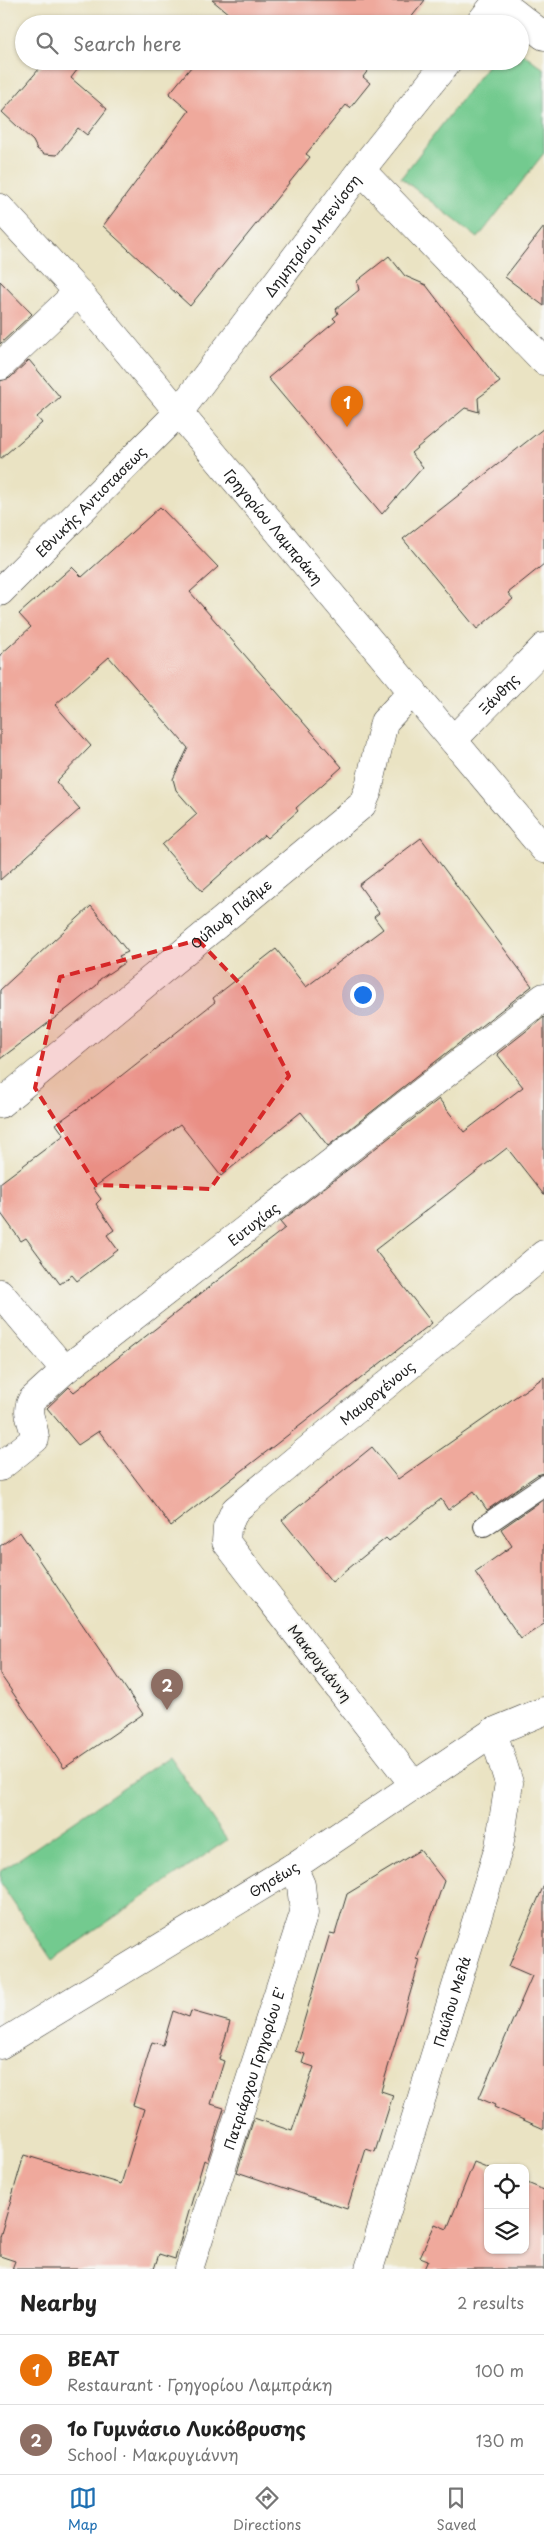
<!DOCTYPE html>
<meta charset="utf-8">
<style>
body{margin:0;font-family:"Playpen Sans",sans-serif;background:#f2f2f2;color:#222}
.controls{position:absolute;right:15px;bottom:15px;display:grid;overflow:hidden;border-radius:10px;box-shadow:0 1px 4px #0004}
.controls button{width:45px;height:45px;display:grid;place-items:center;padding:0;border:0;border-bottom:1px solid #e0e0e0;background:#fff;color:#222;font:25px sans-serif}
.you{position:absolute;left:362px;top:994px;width:18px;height:18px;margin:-12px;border:4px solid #fff;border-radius:50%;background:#1a73e8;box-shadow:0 0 0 8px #1a73e833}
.badge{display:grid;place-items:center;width:32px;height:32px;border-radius:50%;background:#1f6fb2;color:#fff;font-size:16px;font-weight:700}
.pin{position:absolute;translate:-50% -41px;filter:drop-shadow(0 1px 2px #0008)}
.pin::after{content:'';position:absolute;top:26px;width:18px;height:15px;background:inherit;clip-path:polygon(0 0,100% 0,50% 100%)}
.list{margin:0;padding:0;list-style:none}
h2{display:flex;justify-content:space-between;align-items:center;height:65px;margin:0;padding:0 20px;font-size:21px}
h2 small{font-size:16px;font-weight:400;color:#767676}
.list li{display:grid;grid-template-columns:32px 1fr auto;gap:15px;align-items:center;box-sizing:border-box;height:70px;padding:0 20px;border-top:1px solid #e0e0e0}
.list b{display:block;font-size:19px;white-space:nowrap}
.list p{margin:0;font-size:16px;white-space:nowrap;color:#767676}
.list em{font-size:16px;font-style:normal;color:#767676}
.icon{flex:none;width:28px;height:28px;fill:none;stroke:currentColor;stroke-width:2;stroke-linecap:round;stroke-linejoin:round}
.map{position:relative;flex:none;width:544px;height:2269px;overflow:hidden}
.search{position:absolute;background:#fff;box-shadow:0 1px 4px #0004;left:15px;right:15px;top:15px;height:55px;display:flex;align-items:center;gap:12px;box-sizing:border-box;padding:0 18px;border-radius:28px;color:#767676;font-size:19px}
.sheet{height:205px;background:#fff}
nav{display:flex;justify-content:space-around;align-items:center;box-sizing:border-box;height:70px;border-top:1px solid #e0e0e0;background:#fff;font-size:14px;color:#767676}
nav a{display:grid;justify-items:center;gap:2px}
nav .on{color:#1f6fb2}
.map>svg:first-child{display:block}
.green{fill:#73ca8f;stroke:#487356}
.building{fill:#efa99c}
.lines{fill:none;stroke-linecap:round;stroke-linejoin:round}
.lane-casing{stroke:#3b3a35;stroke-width:22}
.street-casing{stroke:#3b3a35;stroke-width:29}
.secondary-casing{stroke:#3b3a35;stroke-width:29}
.lane{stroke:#fff;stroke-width:20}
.street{stroke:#fff;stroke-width:28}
.secondary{stroke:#fff;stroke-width:28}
.marked{fill:#d62828;fill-opacity:0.2;stroke:#d62828;stroke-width:4;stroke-dasharray:10 6;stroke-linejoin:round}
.labels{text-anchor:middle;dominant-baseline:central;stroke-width:4;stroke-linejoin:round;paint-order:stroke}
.street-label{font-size:14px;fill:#1c1c1c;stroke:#f6f6f2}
</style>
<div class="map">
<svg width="544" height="2269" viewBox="0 0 544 2269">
<rect width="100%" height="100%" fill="#f6f6f2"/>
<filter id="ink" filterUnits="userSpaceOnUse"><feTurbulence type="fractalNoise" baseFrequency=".02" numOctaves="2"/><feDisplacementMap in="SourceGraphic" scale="10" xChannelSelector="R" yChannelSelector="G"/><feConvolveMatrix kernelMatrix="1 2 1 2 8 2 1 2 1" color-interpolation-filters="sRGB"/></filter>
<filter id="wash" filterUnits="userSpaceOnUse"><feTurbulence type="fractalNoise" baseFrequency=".0096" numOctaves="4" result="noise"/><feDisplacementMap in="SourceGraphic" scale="20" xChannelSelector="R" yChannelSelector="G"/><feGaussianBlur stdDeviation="1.12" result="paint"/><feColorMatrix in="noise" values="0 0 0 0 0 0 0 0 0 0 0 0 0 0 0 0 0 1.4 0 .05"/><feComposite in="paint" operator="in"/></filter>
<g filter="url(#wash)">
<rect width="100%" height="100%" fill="#eae3c3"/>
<!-- green -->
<g class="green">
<polygon points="520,51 544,69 544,153 478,238 401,178 491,61 520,61"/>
<polygon points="169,1756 227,1840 52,1960 0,1883 0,1872"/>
</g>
<g id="blocks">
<!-- building -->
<g class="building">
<polygon points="212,0 425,0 406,24 241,24"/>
<polygon points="46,61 84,61 71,78 107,109 87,135 78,128 57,155 44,154 37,149 33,141 2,112"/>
<polygon points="196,61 375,61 363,77 370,83 350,108 346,105 306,154 310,157 190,306 103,226 189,111 169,94"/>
<polygon points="544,227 544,306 505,277"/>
<polygon points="389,256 405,276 426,285 500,382 478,398 479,412 465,408 411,453 423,467 382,514 268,378 336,321 333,318 338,314 336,309 359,290 357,281"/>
<polygon points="0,281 32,314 0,344"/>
<polygon points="29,360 60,397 37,417 42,423 0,459 0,381 10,378"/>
<polygon points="544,428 544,564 508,593 513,599 477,629 403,539"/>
<polygon points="160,507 218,567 190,592 342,767 296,808 298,811 267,838 264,835 202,891 162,845 197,814 176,790 173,779 188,748 109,657 55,705 91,746 56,782 80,809 0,880 0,655 31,627 19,614 72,567 82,577"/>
<polygon points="421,838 532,986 328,1146 301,1112 221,1176 180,1124 93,1188 101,1199 96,1204 114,1230 107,1235 118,1250 77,1281 72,1275 60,1284 26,1238 21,1241 0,1212 0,1183 64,1135 56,1124 98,1094 215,1002 213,998 276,949 306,987 383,929 374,917 379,913 359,885"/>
<polygon points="91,906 128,952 119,956 124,963 100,979 97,985 67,1009 0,1059 0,990"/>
<polygon points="544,1017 544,1195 507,1148 375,1250 432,1323 171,1526 99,1431 78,1445 47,1408 69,1387 74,1392 285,1228 280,1222 439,1099 464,1132 523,1087 497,1054"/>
<polygon points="544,1377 544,1473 537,1475 487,1510 474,1491 448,1510 441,1499 389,1541 386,1538 332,1582 282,1520 372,1447 398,1479"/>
<polygon points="544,1499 544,1624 521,1639 475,1572 512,1546 501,1529"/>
<polygon points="20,1532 143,1714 64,1768 0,1674 0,1546"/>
<polygon points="420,1850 444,1881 417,1959 420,1960 381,2091 393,2095 375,2152 366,2149 347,2209 237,2172 254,2118 292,2131 314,2067 302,2063 305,2054 295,2051 330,1933 335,1934 347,1894"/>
<polygon points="544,1885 544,2129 494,2107 495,2105 479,2098 532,1976 509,1966"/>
<polygon points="173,2011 189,2017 191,2011 230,2022 219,2059 224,2061 211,2104 224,2108 207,2162 204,2160 175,2259 159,2254 154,2269 12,2269 15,2261 0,2256 0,2237 24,2155 121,2184 144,2109 133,2105 152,2042 163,2045"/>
<polygon points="474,2162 489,2168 488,2250 525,2250 525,2182 544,2190 544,2269 424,2269 428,2260 420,2257 435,2224 447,2229"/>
</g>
</g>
</g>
<g filter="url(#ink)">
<use href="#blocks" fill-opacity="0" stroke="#3b3a35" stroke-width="1"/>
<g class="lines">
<!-- lane casing -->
<g class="lane-casing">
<polyline id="lane" points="484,1526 544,1485"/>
</g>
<!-- street casing -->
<g class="street-casing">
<g id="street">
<polyline points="498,0 544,36"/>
<polyline points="479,24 498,0"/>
<polyline points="361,170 544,361"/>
<polyline points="0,366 78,292"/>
<path id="s1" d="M0,592L179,412L361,170L448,61"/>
<path id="s2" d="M453,740L544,647"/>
<path id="s3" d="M0,1104L362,805L368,791L384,722L413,691"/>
<polyline points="0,1293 65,1370"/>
<path id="s4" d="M0,1467L35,1439C35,1424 24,1414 32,1400L65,1370L544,997"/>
<path id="s5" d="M414,1785L226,1542L227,1528L235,1510L544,1254"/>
<path id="s6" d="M0,2045L293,1867L493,1732L544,1711"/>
<path id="s7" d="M189,2269L304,1913L301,1885L293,1867"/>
<path id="s8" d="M369,2269L499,1847L509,1783L493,1732"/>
</g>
</g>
<!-- secondary casing -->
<g class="secondary-casing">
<g id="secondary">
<path id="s9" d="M0,208L78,292L544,849"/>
</g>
</g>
<!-- lane -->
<use href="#lane" class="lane"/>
<!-- street -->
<use href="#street" class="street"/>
<!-- secondary -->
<use href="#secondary" class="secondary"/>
</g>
</g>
<!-- marked area -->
<path class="marked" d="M198,940L244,988L289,1076L210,1189L96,1185L35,1088L60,977Z"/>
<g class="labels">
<!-- street labels -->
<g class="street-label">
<text stroke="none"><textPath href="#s1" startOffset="475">Δημητρίου Μπενίσση</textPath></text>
<text stroke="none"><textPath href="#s1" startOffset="128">Εθνικής Αντιστασεως</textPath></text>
<text stroke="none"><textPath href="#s9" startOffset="420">Γρηγορίου Λαμπράκη</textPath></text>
<text stroke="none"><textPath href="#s2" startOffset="65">Ξάνθης</textPath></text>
<text stroke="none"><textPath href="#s3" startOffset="299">Ούλωφ Πάλμε</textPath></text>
<text stroke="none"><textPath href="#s4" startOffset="368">Ευτυχίας</textPath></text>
<text stroke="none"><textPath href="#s5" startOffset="525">Μαυρογένους</textPath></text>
<text transform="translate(320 1663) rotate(52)">Μακρυγιάννη</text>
<text stroke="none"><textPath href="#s6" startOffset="320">Θησέως</textPath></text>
<text stroke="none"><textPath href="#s8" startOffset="280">Παύλου Μελά</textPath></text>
<text stroke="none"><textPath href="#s7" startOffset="211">Πατριάρχου Γρηγορίου Ε'</textPath></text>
</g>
</g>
</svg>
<div class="controls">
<button><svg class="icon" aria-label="locate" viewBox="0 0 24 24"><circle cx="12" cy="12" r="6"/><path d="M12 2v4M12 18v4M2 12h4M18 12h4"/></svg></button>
<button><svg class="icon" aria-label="layers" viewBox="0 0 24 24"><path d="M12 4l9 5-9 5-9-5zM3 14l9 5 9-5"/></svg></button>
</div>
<div class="you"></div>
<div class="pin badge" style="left:347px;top:427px;background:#e8710a">1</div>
<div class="pin badge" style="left:167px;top:1710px;background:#8d6e63">2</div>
<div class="search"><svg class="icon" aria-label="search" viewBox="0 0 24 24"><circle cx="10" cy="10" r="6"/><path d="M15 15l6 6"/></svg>Search here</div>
</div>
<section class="sheet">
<h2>Nearby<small>2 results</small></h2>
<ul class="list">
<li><span class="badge" style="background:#e8710a">1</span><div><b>ΒΕΑΤ</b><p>Restaurant · Γρηγορίου Λαμπράκη</p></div><em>100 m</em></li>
<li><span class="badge" style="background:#8d6e63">2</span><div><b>1ο Γυμνάσιο Λυκόβρυσης</b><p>School · Μακρυγιάννη</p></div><em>130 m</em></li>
</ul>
</section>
<nav>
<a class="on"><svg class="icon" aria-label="map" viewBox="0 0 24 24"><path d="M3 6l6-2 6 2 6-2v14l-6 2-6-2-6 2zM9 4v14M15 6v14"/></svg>Map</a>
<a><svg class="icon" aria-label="directions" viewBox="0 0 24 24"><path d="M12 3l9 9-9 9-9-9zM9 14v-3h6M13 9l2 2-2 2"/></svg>Directions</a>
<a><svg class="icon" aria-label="saved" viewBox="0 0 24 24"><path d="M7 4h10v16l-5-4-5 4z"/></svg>Saved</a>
</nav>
